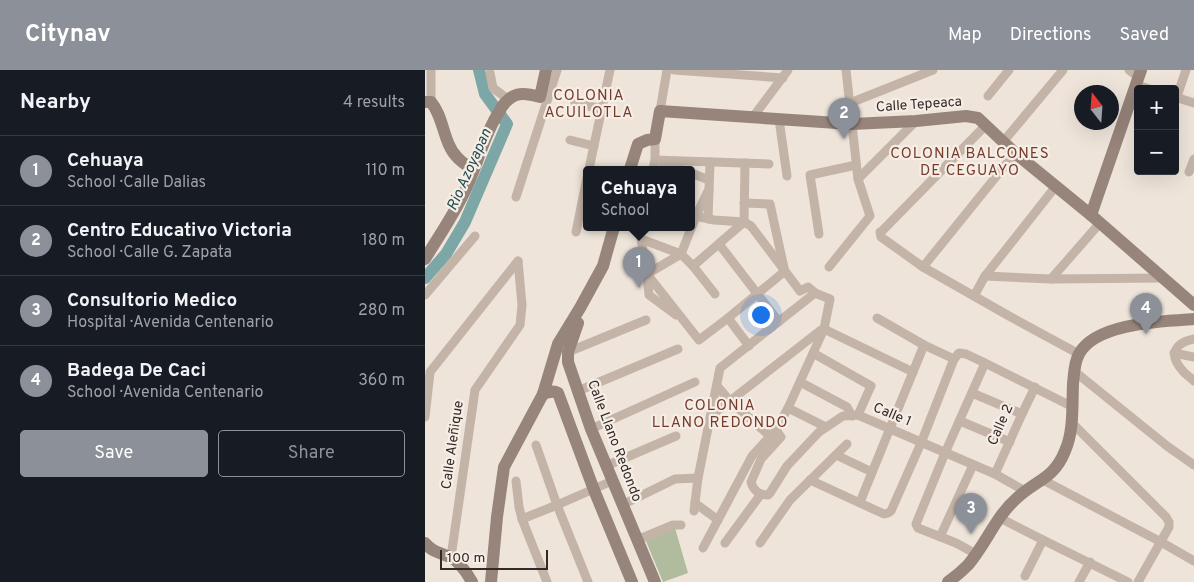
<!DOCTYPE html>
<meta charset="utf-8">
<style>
body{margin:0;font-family:Overpass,sans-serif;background:#242831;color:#f1f3f6}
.controls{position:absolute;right:15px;top:15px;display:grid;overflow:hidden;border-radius:5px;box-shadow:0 5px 20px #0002}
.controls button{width:45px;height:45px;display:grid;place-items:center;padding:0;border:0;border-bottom:1px solid #363941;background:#171b24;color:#f1f3f6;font:25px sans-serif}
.compass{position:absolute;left:649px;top:15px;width:45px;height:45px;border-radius:50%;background:#171b24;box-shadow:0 5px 20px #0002;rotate:343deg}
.scale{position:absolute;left:15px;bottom:12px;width:108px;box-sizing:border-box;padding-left:5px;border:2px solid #322a27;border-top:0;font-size:14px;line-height:18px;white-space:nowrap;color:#322a27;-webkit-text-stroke:4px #f6eee6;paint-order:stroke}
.you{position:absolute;left:335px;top:244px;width:18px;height:18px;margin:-12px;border:4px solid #fff;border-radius:50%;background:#1a73e8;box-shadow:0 0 0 8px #1a73e833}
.badge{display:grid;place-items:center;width:32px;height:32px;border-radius:50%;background:#8c9099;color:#fff;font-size:16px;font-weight:700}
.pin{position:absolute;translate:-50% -41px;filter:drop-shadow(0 1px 2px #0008)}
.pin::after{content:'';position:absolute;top:26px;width:18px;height:15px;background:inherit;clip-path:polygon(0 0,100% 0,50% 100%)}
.popup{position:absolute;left:158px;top:96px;width:112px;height:65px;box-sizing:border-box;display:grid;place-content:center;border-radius:5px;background:#171b24;filter:drop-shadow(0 1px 4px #0005);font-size:16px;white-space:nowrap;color:#9ea1a6}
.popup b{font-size:19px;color:#f1f3f6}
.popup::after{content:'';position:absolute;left:50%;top:100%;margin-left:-10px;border:10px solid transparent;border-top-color:#171b24}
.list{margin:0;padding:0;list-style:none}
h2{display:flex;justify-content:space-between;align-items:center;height:65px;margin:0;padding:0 20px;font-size:21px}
h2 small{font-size:16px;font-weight:400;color:#9ea1a6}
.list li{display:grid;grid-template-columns:32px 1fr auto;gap:15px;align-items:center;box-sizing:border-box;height:70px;padding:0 20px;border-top:1px solid #363941}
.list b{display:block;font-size:19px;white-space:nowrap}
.list p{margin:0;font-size:16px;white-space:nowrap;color:#9ea1a6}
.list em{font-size:16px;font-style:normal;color:#9ea1a6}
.actions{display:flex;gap:10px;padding:15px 20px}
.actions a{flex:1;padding:11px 0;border:1px solid #8c9099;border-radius:5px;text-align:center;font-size:18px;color:#8c9099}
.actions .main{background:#8c9099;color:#fff}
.map{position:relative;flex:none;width:769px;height:512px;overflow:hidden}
header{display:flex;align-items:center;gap:30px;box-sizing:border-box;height:70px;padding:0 25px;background:#8c9099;color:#fff}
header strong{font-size:24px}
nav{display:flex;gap:28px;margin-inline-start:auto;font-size:18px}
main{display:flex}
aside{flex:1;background:#171b24}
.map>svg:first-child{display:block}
.green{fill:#b1bb9d}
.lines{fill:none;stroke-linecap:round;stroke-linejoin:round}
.river{stroke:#7da6a7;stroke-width:12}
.street{stroke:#c4b4a8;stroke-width:9}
.secondary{stroke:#97847a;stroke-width:12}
.labels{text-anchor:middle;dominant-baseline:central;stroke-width:4.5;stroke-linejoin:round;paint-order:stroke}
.street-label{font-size:14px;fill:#322a27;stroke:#f6eee6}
.neighbourhood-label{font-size:15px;letter-spacing:1px;fill:#763c2b;stroke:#f6eee6}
.water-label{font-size:15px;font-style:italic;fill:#224c4e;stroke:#f6eee6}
</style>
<header>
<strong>Citynav</strong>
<nav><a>Map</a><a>Directions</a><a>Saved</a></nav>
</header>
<main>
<aside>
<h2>Nearby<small>4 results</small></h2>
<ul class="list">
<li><span class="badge">1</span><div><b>Cehuaya</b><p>School · Calle Dalias</p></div><em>110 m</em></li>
<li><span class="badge">2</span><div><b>Centro Educativo Victoria</b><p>School · Calle G. Zapata</p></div><em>180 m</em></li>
<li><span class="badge">3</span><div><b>Consultorio Medico</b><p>Hospital · Avenida Centenario</p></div><em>280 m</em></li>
<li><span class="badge">4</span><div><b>Badega De Caci</b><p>School · Avenida Centenario</p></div><em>360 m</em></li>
</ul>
<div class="actions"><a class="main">Save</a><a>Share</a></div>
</aside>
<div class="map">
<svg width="769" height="512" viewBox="0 0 769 512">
<rect width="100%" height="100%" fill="#eee4da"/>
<!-- green -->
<polygon class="green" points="250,458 263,503 238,512 221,471"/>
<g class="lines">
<!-- river -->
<polyline class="river" points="0,208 21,184 40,152 82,54 60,24 54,0"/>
<!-- street -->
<g class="street">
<polyline points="249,0 358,8"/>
<polyline points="704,0 713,7"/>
<polyline points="65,3 68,18 83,29"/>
<polyline points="710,14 724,19"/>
<polyline points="563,26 584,0"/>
<polyline points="750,27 769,33"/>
<polyline points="6,32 6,0"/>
<polyline points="750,32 761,0"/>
<polyline points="150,33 177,39"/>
<polyline points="425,33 508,0"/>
<polyline points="235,41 242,0"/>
<polyline points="328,47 363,0"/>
<polyline points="354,49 362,106"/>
<polyline points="561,55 457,161 455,162 456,167 498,197 584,246 654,284"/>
<polyline points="583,66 638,0"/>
<polyline points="145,70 169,76"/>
<polyline points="230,90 344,94"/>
<polyline points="237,92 256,99"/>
<polyline points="164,99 185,0"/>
<polyline points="228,99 230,90 230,69"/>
<polyline points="764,102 769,89"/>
<polyline points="266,103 284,110"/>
<polyline points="433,109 491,51"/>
<polyline points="91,127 132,0"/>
<polyline points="319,133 345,134 359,198"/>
<polyline points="266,145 289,150 319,152 326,156 375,221 383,217 390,223 405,229 399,259 363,338 351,360 327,386 278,478"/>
<polyline points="283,149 285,92"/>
<polyline points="319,152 320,93"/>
<polyline points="214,157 222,204 274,270 303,248 360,201"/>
<polyline points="151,162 162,108"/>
<polyline points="394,164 385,105 431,95"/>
<polyline points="216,169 256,184 268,196 319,152"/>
<polyline points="294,174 354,252"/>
<polyline points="268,196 290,224"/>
<polyline points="404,197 445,146 433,109 421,0"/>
<polyline points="498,197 590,83"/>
<polyline points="560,206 626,209 739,208"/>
<polyline points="626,209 675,153"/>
<polyline points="0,225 50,166"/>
<polyline points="549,226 560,206 631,116"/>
<polyline points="251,245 224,225 222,204 256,184 271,146 284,119"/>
<polyline points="303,248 324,276"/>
<polyline points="452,248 499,275 529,289"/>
<polyline points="399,259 488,302"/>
<path d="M769,269C750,273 743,284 757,300C760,304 765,307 769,311"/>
<polyline points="143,282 221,250"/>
<polyline points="388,283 446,316 433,345"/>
<polyline points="749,283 769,287"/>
<polyline points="649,301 742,376 769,395"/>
<polyline points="375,312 422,337 427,346"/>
<polyline points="292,316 305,331 345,366"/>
<polyline points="153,321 253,279"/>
<polyline points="547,323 597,344"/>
<polyline points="363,338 401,357"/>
<polyline points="287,345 396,260"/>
<polyline points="0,347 5,302 93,191"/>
<polyline points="535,351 585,372"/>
<polyline points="646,352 741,447 744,452 744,457 713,512"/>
<polyline points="166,359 270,312"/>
<path d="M351,360L356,367L336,389L326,412C328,420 334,425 343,425L345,423L362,396L394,362L418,346L433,345L570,404L600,421"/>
<polyline points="111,375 132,435 163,512"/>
<polyline points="411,385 447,402"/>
<polyline points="181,396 251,366"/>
<polyline points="570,404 597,344 610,317"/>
<polyline points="385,410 459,444 463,443 466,441 496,373 529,289 534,283 541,284 560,293 648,337"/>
<polyline points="618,410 736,472 769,491"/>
<polyline points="91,411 94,437 97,449 122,512"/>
<polyline points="435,432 499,275"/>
<polyline points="270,433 293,450"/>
<polyline points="197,435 250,409 273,408"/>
<polyline points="269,441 273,408 295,298 390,223"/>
<polyline points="575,448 618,470 703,512"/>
<polyline points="97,449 132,435 187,411"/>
<polyline points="515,467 548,395"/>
<polyline points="212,470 248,455 256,455"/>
<polyline points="300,473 336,424"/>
<polyline points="335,473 365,430 422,374"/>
<polyline points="551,484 531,473 493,458 491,454 520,383 560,293"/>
<polyline points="26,487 50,320 95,255 97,235 93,191"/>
<polyline points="600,506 618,470"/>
<polyline points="654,512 665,492"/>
</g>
<!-- secondary -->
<g class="secondary">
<path d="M0,32H6C19,47 18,73 32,87C36,92 43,96 48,100"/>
<polyline points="205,99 213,74 222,70 230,69 235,41 427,54 491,51 541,46 553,48 590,83 666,145 769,235"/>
<polyline points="666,145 716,0"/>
<path d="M0,189C15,164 33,139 44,112C54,89 60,63 74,42C76,38 79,33 83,30C92,21 104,24 115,27L121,0"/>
<polyline points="153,253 143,282 143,292 166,359 230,512"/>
<path d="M118,324C124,322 128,320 133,323L169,420L207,512"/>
<path d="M0,473C7,482 16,483 25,487C35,492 42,503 47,512"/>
<polyline points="66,512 72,447 79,397 118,324 133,274 155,238 178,196 189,157"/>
<path d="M523,512C530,507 537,501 543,495C561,474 571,446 592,428C611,410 629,409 640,381C649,361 647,336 648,314C649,304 649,293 654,284C670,253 738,251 769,249"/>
</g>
</g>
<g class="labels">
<!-- street labels -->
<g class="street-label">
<text transform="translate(494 35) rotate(-4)">Calle Tepeaca</text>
<text transform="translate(467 345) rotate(23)">Calle 1</text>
<text transform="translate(576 355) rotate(-66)">Calle 2</text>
<text transform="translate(189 371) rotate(69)">Calle Llano Redondo</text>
<text transform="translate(28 375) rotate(-82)">Calle Aleñique</text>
</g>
<!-- neighbourhood labels -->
<g class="neighbourhood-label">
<text x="164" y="26">COLONIA<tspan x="164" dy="17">ACUILOTLA</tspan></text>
<text x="545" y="84">COLONIA BALCONES<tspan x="545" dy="17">DE CEGUAYO</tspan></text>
<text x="295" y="336">COLONIA<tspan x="295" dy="17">LLANO REDONDO</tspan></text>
</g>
<!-- water labels -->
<g class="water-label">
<text transform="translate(45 100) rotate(-66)">Rio Azoyapan</text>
</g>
</g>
</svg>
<div class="controls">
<button>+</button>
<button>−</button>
</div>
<svg class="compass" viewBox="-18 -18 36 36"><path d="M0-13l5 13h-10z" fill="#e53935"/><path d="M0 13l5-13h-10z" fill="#9ea1a6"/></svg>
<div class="scale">100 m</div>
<div class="you"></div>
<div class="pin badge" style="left:214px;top:218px">1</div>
<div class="popup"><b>Cehuaya</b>School</div>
<div class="pin badge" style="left:419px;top:69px">2</div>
<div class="pin badge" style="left:546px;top:464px">3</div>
<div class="pin badge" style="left:721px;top:264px">4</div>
</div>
</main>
